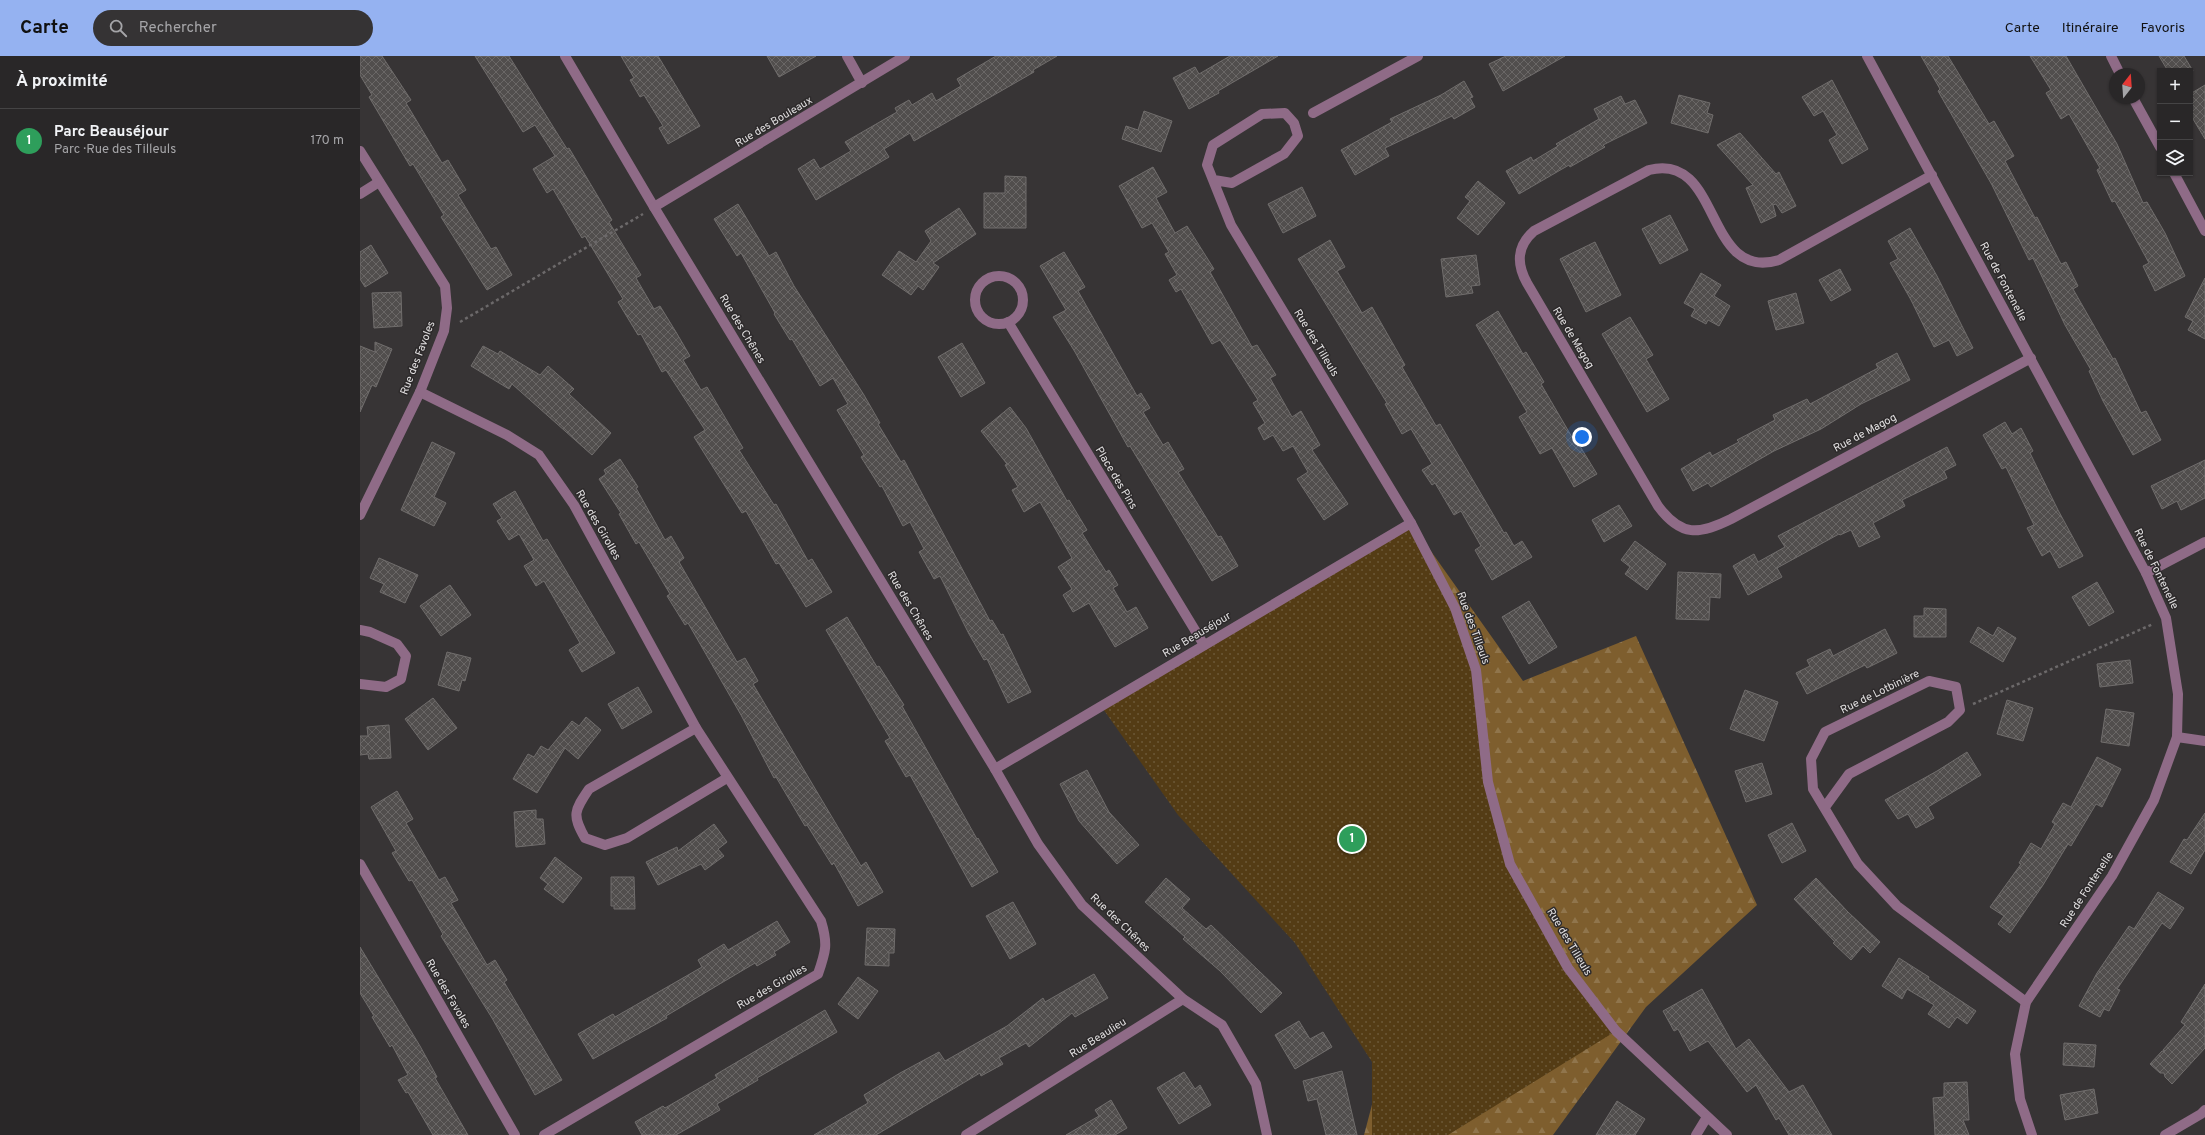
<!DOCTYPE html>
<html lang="fr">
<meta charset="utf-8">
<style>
body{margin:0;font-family:Overpass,sans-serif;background:#353334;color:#f1f3f6}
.controls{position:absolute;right:12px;top:12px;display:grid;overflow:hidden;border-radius:0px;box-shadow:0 1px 3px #0004}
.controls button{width:36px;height:36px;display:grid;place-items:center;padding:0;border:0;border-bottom:1px solid #454445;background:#292728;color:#f1f3f6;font:20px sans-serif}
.compass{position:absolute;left:1749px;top:12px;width:36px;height:36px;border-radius:50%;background:#292728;box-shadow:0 1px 3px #0004;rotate:17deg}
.you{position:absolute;left:1222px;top:381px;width:14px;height:14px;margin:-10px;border:3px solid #fff;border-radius:50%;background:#1a73e8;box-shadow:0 0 0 6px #1a73e833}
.badge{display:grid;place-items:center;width:26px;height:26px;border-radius:50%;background:#95b2f1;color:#fff;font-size:13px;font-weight:700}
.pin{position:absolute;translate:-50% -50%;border:2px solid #fff;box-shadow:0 1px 4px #0006}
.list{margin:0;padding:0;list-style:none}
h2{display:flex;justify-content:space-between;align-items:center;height:52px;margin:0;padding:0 16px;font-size:17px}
h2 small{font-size:13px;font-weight:400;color:#a5a5a8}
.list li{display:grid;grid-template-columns:26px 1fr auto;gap:12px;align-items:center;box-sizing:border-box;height:64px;padding:0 16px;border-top:1px solid #454445}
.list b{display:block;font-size:15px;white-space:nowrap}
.list p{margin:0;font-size:13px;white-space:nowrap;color:#a5a5a8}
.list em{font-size:13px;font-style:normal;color:#a5a5a8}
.icon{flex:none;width:22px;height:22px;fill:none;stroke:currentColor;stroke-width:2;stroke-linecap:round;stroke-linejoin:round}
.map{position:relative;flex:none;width:1845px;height:1079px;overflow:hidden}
header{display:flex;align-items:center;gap:24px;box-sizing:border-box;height:56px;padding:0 20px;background:#95b2f1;color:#111}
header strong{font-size:19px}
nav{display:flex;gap:22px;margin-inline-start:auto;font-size:14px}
.search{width:280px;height:36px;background:#353334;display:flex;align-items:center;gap:10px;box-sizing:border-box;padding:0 14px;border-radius:22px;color:#a5a5a8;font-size:15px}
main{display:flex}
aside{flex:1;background:#292728}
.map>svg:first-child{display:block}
.forest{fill:url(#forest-firs)}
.park{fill:url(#park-dots)}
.building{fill:url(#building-cross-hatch);stroke:#706d6c}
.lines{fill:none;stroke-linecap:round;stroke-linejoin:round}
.path{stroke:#6c696a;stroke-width:2.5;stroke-dasharray:3 3;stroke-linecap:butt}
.minor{stroke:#8f6b87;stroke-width:10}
.labels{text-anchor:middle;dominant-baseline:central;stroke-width:3;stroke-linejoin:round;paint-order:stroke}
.street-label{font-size:11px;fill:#e2e0e1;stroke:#2d2a2b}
</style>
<header>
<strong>Carte</strong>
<div class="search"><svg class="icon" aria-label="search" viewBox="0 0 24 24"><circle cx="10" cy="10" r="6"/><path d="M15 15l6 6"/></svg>Rechercher</div>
<nav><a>Carte</a><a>Itinéraire</a><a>Favoris</a></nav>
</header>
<main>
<aside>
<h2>À proximité<small></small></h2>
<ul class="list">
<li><span class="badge" style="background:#2e9e5b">1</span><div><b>Parc Beauséjour</b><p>Parc · Rue des Tilleuls</p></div><em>170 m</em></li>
</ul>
</aside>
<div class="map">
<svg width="1845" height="1079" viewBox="0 0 1845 1079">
<defs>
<pattern id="forest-firs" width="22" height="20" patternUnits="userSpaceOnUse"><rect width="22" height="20" fill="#7e5e2e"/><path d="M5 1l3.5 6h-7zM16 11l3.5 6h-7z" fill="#90754c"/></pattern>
<pattern id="park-dots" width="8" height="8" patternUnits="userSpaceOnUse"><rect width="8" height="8" fill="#543c15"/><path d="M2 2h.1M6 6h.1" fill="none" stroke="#6c5837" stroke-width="1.8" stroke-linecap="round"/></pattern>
<pattern id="building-cross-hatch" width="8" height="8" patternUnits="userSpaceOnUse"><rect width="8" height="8" fill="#514e4d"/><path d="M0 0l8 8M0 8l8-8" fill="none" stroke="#6a6766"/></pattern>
</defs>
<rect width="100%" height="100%" fill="#373435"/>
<!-- forest -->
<polygon class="forest" points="1051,467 1163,625 1276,580 1397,849 1286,951 1193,1079 1004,1079 1028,988"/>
<!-- park -->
<polygon class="park" points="1051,467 1093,548 1116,614 1128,726 1150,808 1208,911 1256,975 1088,1079 1012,1079 1012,1006 935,887 818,759 741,650"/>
<!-- building -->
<g class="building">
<polygon points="0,0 22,0 51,44 46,47 82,107 88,104 106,134 98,139 131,193 136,191 152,219 127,234 81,161 84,159 53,108 50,110 9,41 12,39 0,19"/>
<polygon points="115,0 149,0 207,93 209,92 252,164 249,166 281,219 276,222 294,253 300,250 316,276 330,300 323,304 341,334 347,331 383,392 379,394 414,449 416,448 448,505 452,503 472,536 446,551 419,507 416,508 386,455 382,457 334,381 345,374 306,314 302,316 281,278 278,279 258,246 263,243 225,180 222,182 193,133 187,137 173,113 195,100 175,69 163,76"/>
<polygon points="261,0 298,0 340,70 308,88 299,72 303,70 284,39 280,41 270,24 274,22"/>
<polygon points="407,0 456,0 419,21"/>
<polygon points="636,0 697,0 673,14 674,16 554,85 550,77 524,93 529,101 456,144 438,113 454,103 460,113 491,95 485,86 537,56 535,52 549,44 552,49 572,37 576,45 601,30 597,23"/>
<polygon points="870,0 918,0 858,35 859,37 829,53 813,22 835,11 839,18"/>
<polygon points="1146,0 1205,0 1143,35 1129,8"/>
<polygon points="1561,0 1588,0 1629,68 1634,65 1654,100 1645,105 1675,162 1677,161 1701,208 1706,206 1718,230 1713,233 1753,303 1755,302 1781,357 1786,355 1801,384 1773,399 1743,345 1729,315 1731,314 1705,269 1673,202 1669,204 1632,129 1578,35 1580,33"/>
<polygon points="1670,0 1706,0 1757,88 1783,147 1787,146 1805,177 1825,220 1795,235 1783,210 1789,207 1755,145 1752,146 1737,114 1740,112 1709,58 1701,63 1686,37 1691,34"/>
<polygon points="1799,0 1824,0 1833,15 1808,15"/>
<polygon points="1472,24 1508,93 1482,108 1469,84 1477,79 1463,55 1454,60 1442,41"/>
<polygon points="1104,25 1113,41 1110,42 1115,51 1094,63 1092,60 1025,92 1029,100 995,119 981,94 1032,66 1030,63 1081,39"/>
<polygon points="1845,29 1845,83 1830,58 1830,38"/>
<polygon points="1319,39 1350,47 1347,57 1353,59 1348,77 1311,67"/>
<polygon points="1261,40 1265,48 1275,44 1287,67 1243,89 1245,91 1210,111 1209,109 1159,138 1146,115 1171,101 1173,105 1198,90 1196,88 1239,63 1234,53"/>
<polygon points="784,55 812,65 801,96 762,83 766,70 778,74"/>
<polygon points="1380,77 1416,118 1419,116 1436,150 1422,157 1416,148 1413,149 1416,160 1401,167 1386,132 1393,129 1357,89"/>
<polygon points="793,111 807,136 796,142 815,177 827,170 854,213 850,216 892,291 897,289 916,319 910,322 932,361 941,355 960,389 952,394 988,448 964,464 937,423 948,416 933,390 923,395 913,379 904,384 898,372 905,367 893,347 898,344 860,284 852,288 821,233 816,236 809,224 817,219 805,198 809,196 792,167 782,172 759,130"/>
<polygon points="645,120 666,121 666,172 624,172 624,137 645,137"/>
<polygon points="1118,125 1145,147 1118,179 1097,162 1110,145 1105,141"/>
<polygon points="942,131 956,160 923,177 908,148"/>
<polygon points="378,148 409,200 416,196 434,230 504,339 520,367 518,368 541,406 544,404 630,565 632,564 641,579 643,578 671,636 648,647 627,603 624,604 609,578 580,520 574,523 559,496 564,493 550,466 543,470 522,430 520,431 501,401 504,399 477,354 488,348 473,322 460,330 432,283 430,284 414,258 415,257 381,197 377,200 354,163"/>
<polygon points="599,152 616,178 573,207 579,211 563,234 558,230 551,239 522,219 539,195 556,206 571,185 565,175"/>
<polygon points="1310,159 1328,194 1300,208 1282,173"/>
<polygon points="1550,172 1577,220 1613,292 1597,300 1589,284 1574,291 1551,244 1530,207 1538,203 1528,185"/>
<polygon points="970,184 985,211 977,215 1002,257 1012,251 1045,309 1042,311 1076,370 1080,368 1144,477 1146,476 1154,490 1162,485 1172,501 1132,524 1115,494 1121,490 1101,455 1094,459 1075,427 1072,429 1062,414 1072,408 1051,373 1042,378 1025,348 1027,347 938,203"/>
<polygon points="1235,186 1261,239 1226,256 1200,203"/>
<polygon points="11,189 28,217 5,231 0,223 0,196"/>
<polygon points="704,196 725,231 718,235 777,340 781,337 790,352 783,356 803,389 808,386 824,413 818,416 858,481 861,480 878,510 852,525 770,390 768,391 715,296 693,261 706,254 680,210"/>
<polygon points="1116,199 1120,229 1111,230 1113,237 1086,241 1081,203"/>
<polygon points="1480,213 1491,234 1471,245 1459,224"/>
<polygon points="1341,217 1361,229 1354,240 1370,250 1359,270 1348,264 1346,268 1331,260 1335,253 1324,247"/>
<polygon points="1845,222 1845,283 1828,274 1833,265 1825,261"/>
<polygon points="41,236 42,270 14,272 12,237"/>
<polygon points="1436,237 1444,267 1416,274 1408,245"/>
<polygon points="1138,255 1163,298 1166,296 1184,326 1181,328 1216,388 1218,387 1237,418 1214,431 1192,392 1180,398 1159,361 1167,356 1116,269"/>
<polygon points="1270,261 1293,299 1286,303 1309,343 1287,356 1242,278"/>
<polygon points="15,286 32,293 16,331 12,329 0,356 0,290 15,296"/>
<polygon points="602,287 625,327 601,341 578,301"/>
<polygon points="123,290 138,298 140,295 180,319 188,310 214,333 209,338 251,377 232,399 152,328 149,333 111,310"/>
<polygon points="1537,297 1550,324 1501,348 1461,373 1414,395 1351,431 1348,427 1333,435 1321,413 1350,396 1352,400 1379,386 1377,384 1415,364 1413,359 1447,343 1450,348 1518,312 1516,308"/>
<polygon points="650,351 666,372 707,445 709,444 727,474 722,477 746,516 749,514 758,529 753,532 767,556 776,551 788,572 755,591 729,547 713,556 703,539 712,533 698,511 712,502 680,446 664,456 652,434 658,431 645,409 647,408 621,375"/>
<polygon points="1645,366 1652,378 1661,372 1673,395 1670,397 1698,454 1723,500 1699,512 1690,495 1682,500 1667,472 1674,469 1646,411 1642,413 1623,379"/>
<polygon points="72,386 95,397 74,441 86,447 74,470 41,454"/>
<polygon points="1587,391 1596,409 1584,415 1587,422 1542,444 1545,450 1513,467 1520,481 1499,491 1491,474 1480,479 1479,478 1417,512 1422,521 1388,539 1373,510 1394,498 1398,506 1425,491 1418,480"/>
<polygon points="260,403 278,431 276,432 305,484 311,480 324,502 319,506 377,606 385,602 398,625 393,628 501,810 506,806 523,836 498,850 474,807 472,809 447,769 445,770 416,721 414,722 381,659 328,567 325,569 307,540 310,538 279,486 276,488 259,458 261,457 239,423 246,418 244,414"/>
<polygon points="1845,404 1845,442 1821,454 1817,445 1802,453 1791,430"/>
<polygon points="155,435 183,485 187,483 255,597 222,616 209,594 220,587 184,525 176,530 164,510 174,504 159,478 149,484 137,465 142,462 133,448"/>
<polygon points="1259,449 1272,470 1244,486 1232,464"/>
<polygon points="1275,485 1306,508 1287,534 1265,518 1270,511 1261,504"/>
<polygon points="19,502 58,519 45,547 20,536 24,528 10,522"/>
<polygon points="1318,516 1361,518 1360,542 1350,541 1349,564 1316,563"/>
<polygon points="1737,526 1754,556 1729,570 1712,541"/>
<polygon points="90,529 111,559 81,580 60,550"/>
<polygon points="1169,545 1197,591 1169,608 1142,561"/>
<polygon points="1564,552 1586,553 1586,581 1554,581 1554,560 1564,560"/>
<polygon points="487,561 517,611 519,610 544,649 542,650 617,783 618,782 638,816 612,831 550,719 546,721 525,685 530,682 466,574"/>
<polygon points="1618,571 1633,580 1638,571 1656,582 1643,606 1610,586"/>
<polygon points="1525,573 1537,597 1507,612 1505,609 1447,638 1436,617 1450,610 1447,604 1470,593 1473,600"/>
<polygon points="87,596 111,602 105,625 102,624 99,635 78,629"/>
<polygon points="1770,604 1773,627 1740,631 1737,608"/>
<polygon points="278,631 292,656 262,673 248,648"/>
<polygon points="1385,634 1418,646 1404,685 1370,673"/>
<polygon points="73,642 97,672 68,694 45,663"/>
<polygon points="1647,644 1673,652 1663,685 1637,678"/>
<polygon points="1746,653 1774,657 1769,690 1741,686"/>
<polygon points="226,661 241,674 218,703 205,692 177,737 153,723 168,698 174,701 181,690 188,694 212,665 219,670"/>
<polygon points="29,669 31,702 9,703 8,698 0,699 0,680 8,680 7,671"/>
<polygon points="1607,696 1621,719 1568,751 1574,762 1556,772 1548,758 1538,763 1525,744 1577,715"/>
<polygon points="1737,701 1761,713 1742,751 1736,748 1711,790 1708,788 1683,829 1650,877 1638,868 1644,860 1630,851 1661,808 1659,807 1671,787 1681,793 1695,768 1692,766 1703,747 1711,751"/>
<polygon points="1402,707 1412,738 1386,746 1375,715"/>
<polygon points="727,714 749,756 779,789 757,808 719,765 700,728"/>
<polygon points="37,735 53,763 46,767 79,824 85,821 98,844 91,847 127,909 135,904 147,924 144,926 202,1024 175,1039 132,962 81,880 83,878 52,824 49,825 32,797 36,795 11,751"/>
<polygon points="176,754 176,763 183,763 185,788 156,791 154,756"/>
<polygon points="1845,757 1845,794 1831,818 1810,806 1824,783 1827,784"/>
<polygon points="1432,767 1446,795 1422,807 1408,779"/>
<polygon points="354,768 367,786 358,793 364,800 345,814 341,808 298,829 286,806 317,791 318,795"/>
<polygon points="195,801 222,822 203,847 184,833 188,828 180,822"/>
<polygon points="251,821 274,821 275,853 254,853 254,850 251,850"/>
<polygon points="806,822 830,843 822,852 846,873 851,869 922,937 901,957 860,915 823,883 825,881 785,846"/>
<polygon points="1456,822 1488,856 1520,886 1510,897 1503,890 1491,904 1473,887 1475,886 1434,843"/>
<polygon points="1798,836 1824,852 1810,873 1802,867 1757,933 1760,934 1749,955 1744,953 1740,961 1719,950 1737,917 1769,870 1774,873"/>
<polygon points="653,846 676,888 650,903 626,860"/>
<polygon points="417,865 430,886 414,896 416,899 397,910 395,907 306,960 307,962 233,1003 218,978 253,958 255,961 342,911 338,904 364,888 368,894"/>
<polygon points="507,872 535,873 534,897 529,897 529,910 505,909"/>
<polygon points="0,891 60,990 77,1021 75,1022 108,1079 73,1079 48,1036 46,1037 38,1024 48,1019 32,989 30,991 12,961 14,960 0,937"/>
<polygon points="1539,902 1569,921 1568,923 1616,955 1607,968 1597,961 1589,972 1568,958 1574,949 1547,933 1542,943 1522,930"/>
<polygon points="734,918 748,942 715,961 712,957 669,991 666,987 639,1002 643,1008 621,1020 620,1017 516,1079 454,1079 508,1047 504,1039 540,1017 579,996 585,1005 647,970 683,942 685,946"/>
<polygon points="498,921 518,935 498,963 478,948"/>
<polygon points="1845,928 1845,992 1812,1028 1805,1021 1804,1017 1800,1017 1790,1008 1802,995 1805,995 1803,994 1825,969 1821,966"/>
<polygon points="1342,933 1376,993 1389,983 1429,1036 1443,1029 1472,1079 1429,1079 1419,1062 1416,1064 1396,1029 1387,1036 1348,985 1330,995 1318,973 1314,975 1303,955"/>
<polygon points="465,954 477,976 397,1022 398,1024 357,1048 360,1054 316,1079 282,1079 275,1066 303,1050 305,1052 357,1022 355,1019"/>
<polygon points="939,965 950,983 963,976 972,991 935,1013 915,979"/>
<polygon points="1704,987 1736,989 1734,1011 1703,1009"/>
<polygon points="982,1015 997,1079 966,1079 957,1043 948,1045 943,1025"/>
<polygon points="824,1016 835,1033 840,1029 851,1049 819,1068 797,1032"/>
<polygon points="1607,1026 1609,1064 1603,1064 1609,1079 1575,1079 1573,1042 1584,1041 1584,1027"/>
<polygon points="1734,1033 1738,1057 1705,1064 1700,1039"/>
<polygon points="751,1044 767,1072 755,1079 706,1079 739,1060 735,1054"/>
<polygon points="1257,1045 1285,1063 1275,1079 1236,1079"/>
</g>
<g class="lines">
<!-- path -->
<g class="path">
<polyline points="100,266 283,158"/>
<polyline points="1613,648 1793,568"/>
</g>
<!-- minor -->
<g class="minor">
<polyline points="205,0 294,151 635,713 678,788 722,849 823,943 862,969 896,1028 907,1079"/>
<polyline points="487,0 502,27"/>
<polyline points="1507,0 1786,517 1806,562 1818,638 1817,681 1794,744 1752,820 1666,946 1655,998 1660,1043 1672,1079"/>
<polyline points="1751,0 1760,18"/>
<polyline points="1773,42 1800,91"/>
<polyline points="953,57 1058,0"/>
<polyline points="0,95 85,230 87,252 84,275 60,336 0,459"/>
<polyline points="1814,117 1845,175"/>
<path d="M1572,119L1419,204C1344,227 1362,95 1289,114L1174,175C1157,190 1156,207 1167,227L1298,450C1321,481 1339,479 1371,463L1671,302"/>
<polyline points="854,124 872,127 924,98 938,80 934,67 925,57 902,58 853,89 847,109 871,169 1051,467 1095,552 1116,614 1128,726 1150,808 1208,912 1256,975 1367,1079"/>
<polyline points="0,138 19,126"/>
<polyline points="294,151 545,0"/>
<circle cx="639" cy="244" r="24"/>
<polyline points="648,266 844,589"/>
<path d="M60,336L147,379L179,399L214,449L336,672L461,865C468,888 466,895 458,918L184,1079"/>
<polyline points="1786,517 1845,486"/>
<polyline points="0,574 10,576 37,588 46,600 41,623 26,631 0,628"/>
<path d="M336,672L229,733C214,755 212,759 225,782L245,789L267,782L367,722"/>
<polyline points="1817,681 1845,685"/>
<polyline points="635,713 1051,467"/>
<polyline points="1465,751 1489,718 1588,666 1600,654 1596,631 1569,625 1465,676 1451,703 1453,733 1498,808 1537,850 1666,946"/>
<polyline points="0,808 155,1079"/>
<polyline points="606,1079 823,943"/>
<polyline points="1336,1079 1347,1061"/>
<polyline points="1805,1079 1841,1058 1845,1054"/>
</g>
</g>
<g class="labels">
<!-- street labels -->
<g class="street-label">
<text transform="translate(414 66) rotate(-31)">Rue des Bouleaux</text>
<text transform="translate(1643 226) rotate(62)">Rue de Fontenelle</text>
<text transform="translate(382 273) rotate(59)">Rue des Chênes</text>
<text transform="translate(1213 282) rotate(59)">Rue de Magog</text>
<text transform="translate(956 287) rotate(59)">Rue des Tilleuls</text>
<text transform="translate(58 302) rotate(-69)">Rue des Favoles</text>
<text transform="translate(1505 377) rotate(-28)">Rue de Magog</text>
<text transform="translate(756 422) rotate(59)">Place des Pins</text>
<text transform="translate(238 469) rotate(60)">Rue des Girolles</text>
<text transform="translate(1796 513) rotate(64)">Rue de Fontenelle</text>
<text transform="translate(550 550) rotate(59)">Rue des Chênes</text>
<text transform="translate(1113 572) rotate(70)">Rue des Tilleuls</text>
<text transform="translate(837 579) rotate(-31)">Rue Beauséjour</text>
<text transform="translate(1520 636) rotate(-26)">Rue de Lotbinière</text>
<text transform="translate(1727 834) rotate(-57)">Rue de Fontenelle</text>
<text transform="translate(760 867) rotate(44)">Rue des Chênes</text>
<text transform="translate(1209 886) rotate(59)">Rue des Tilleuls</text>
<text transform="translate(412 931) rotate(-30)">Rue des Girolles</text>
<text transform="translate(88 938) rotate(60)">Rue des Favoles</text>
<text transform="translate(738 982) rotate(-32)">Rue Beaulieu</text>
</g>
</g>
</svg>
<div class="controls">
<button>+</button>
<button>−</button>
<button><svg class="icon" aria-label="layers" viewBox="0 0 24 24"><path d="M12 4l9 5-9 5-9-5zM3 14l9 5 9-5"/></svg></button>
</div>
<svg class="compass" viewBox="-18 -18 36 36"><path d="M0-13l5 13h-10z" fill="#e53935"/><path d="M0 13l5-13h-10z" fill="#a5a5a8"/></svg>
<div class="you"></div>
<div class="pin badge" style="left:992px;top:783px;background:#2e9e5b">1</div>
</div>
</main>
